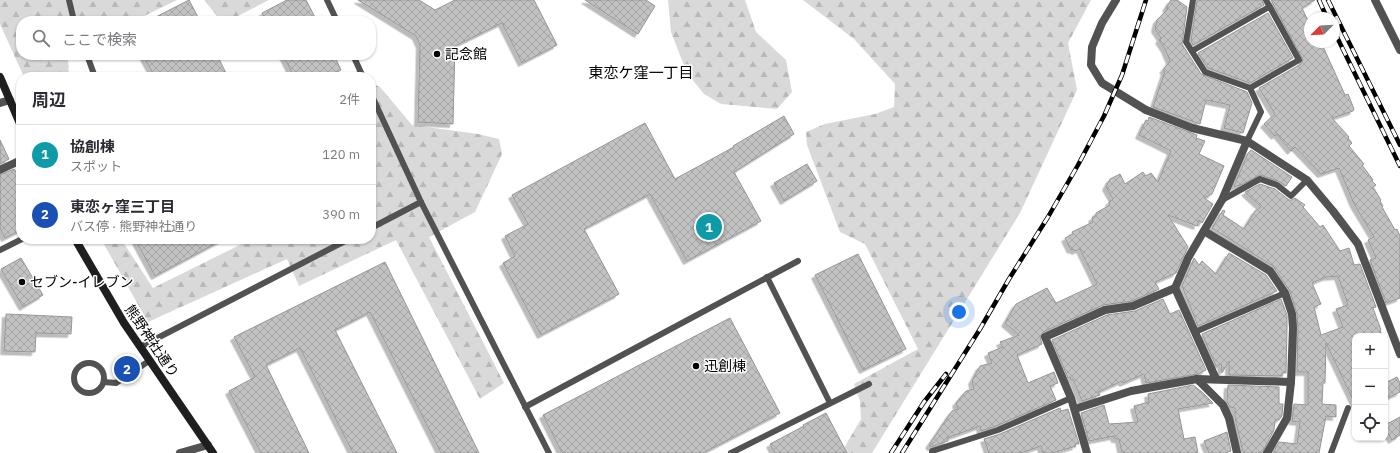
<!DOCTYPE html>
<html lang="ja">
<meta charset="utf-8">
<style>
body{margin:0;font-family:"IBM Plex Sans","Noto Sans JP",sans-serif;background:#f7f7f7;color:#2b2b33}
.controls{position:absolute;right:12px;bottom:12px;display:grid;overflow:hidden;border-radius:8px;box-shadow:0 1px 3px #0004}
.controls button{width:36px;height:36px;display:grid;place-items:center;padding:0;border:0;border-bottom:1px solid #e1e1e2;background:#fff;color:#2b2b33;font:20px sans-serif}
.compass{position:absolute;left:1304px;top:12px;width:36px;height:36px;border-radius:50%;background:#fff;box-shadow:0 1px 3px #0004;rotate:246deg}
.you{position:absolute;left:959px;top:312px;width:14px;height:14px;margin:-10px;border:3px solid #fff;border-radius:50%;background:#1a73e8;box-shadow:0 0 0 6px #1a73e833}
.badge{display:grid;place-items:center;width:26px;height:26px;border-radius:50%;background:#000;color:#fff;font-size:13px;font-weight:700}
.pin{position:absolute;translate:-50% -50%;border:2px solid #fff;box-shadow:0 1px 4px #0006}
.list{margin:0;padding:0;list-style:none}
h2{display:flex;justify-content:space-between;align-items:center;height:52px;margin:0;padding:0 16px;font-size:17px}
h2 small{font-size:13px;font-weight:400;color:#7c7c81}
.list li{display:grid;grid-template-columns:26px 1fr auto;gap:12px;align-items:center;box-sizing:border-box;height:60px;padding:0 16px;border-top:1px solid #e1e1e2}
.list b{display:block;font-size:15px;white-space:nowrap}
.list p{margin:0;font-size:13px;white-space:nowrap;color:#7c7c81}
.list em{font-size:13px;font-style:normal;color:#7c7c81}
.icon{flex:none;width:22px;height:22px;fill:none;stroke:currentColor;stroke-width:2;stroke-linecap:round;stroke-linejoin:round}
.map{position:relative;flex:none;width:1400px;height:453px;overflow:hidden}
.search{position:absolute;background:#fff;box-shadow:0 1px 3px #0004;left:16px;top:16px;width:360px;height:44px;display:flex;align-items:center;gap:10px;box-sizing:border-box;padding:0 14px;border-radius:16px;color:#7c7c81;font-size:15px}
.panel{position:absolute;background:#fff;box-shadow:0 1px 3px #0004;left:16px;top:72px;width:360px;height:172px;border-radius:16px}
.map>svg:first-child{display:block}
.forest{fill:url(#forest-firs)}
.building{fill:url(#building-cross-hatch);stroke:#969696;fill-rule:evenodd;filter:url(#shadow)}
.lines{fill:none;stroke-linecap:round;stroke-linejoin:round}
.service{stroke:#525252;stroke-width:6}
.pedestrian{stroke:#525252;stroke-width:8}
.minor{stroke:#525252;stroke-width:8}
.tertiary{stroke:#525252;stroke-width:8}
.secondary{stroke:#1f1f1f;stroke-width:8}
.rail-casing{stroke:#000;stroke-width:4.5}
.rail{stroke:#fff;stroke-width:3;stroke-dasharray:9;stroke-linecap:butt}
.poi-dot{fill:#000;stroke:#fff;stroke-width:1.5}
.labels{text-anchor:middle;dominant-baseline:central;stroke-width:3;stroke-linejoin:round;paint-order:stroke}
.poi-label{font-size:14px;fill:#000;stroke:#fff;text-anchor:start}
.street-label{font-size:14px;fill:#000;stroke:#fff}
.neighbourhood-label{font-size:15px;fill:#000;stroke:#fff}
</style>
<div class="map">
<svg width="1400" height="453" viewBox="0 0 1400 453">
<defs>
<pattern id="forest-firs" width="22" height="20" patternUnits="userSpaceOnUse"><rect width="22" height="20" fill="#d9d9d9"/><path d="M5 1l3.5 6h-7zM16 11l3.5 6h-7z" fill="#b8b8b8"/></pattern>
<pattern id="building-cross-hatch" width="8" height="8" patternUnits="userSpaceOnUse"><rect width="8" height="8" fill="#c2c2c2"/><path d="M0 0l8 8M0 8l8-8" fill="none" stroke="#a5a5a5"/></pattern>
<filter id="shadow"><feDropShadow dx="-3.5" dy="3.5" stdDeviation="0" flood-color="#0004"/></filter>
</defs>
<rect width="100%" height="100%" fill="#fff"/>
<!-- forest -->
<g class="forest">
<polygon points="0,0 177,0 134,21 21,21 21,55 72,55 68,58 69,77 24,77 0,24"/>
<polygon points="204,0 269,0 228,21 221,21"/>
<polygon points="668,0 745,0 756,32 786,60 792,92 777,109 721,104 704,94 687,73 671,32"/>
<polygon points="803,0 1091,0 1068,43 1077,90 1020,213 872,453 841,453 861,419 860,401 854,384 918,349 865,244 840,232 807,145 806,132 825,124 875,114 894,107 895,84 854,39"/>
<polygon points="371,83 380,87 412,125 478,134 499,139 502,154 475,212 429,237 504,383 480,399 396,240 299,286 287,259 148,322 101,239 121,239 153,288 252,239 371,239"/>
</g>
<!-- building -->
<g class="building">
<polygon points="189,0 200,21 148,21"/>
<polygon points="287,0 306,0 317,21 266,21 262,13"/>
<polygon points="358,0 419,0 435,10 455,0 534,0 557,45 522,63 502,23 455,46 453,124 418,122 420,45 416,36"/>
<polygon points="585,0 646,0 655,6 638,34"/>
<polygon points="1171,0 1177,0 1187,7 1182,44 1201,74 1247,92 1252,103 1243,133 1224,128 1230,105 1206,100 1200,124 1153,107 1165,71 1163,70 1170,61 1165,49 1159,40 1161,38 1155,29 1157,20 1168,9 1166,8"/>
<polygon points="1197,0 1262,0 1264,5 1193,45 1191,41"/>
<polygon points="1271,0 1315,0 1302,8 1310,25 1310,42 1321,42 1345,95 1348,94 1354,109 1353,111 1332,118 1349,137 1348,138 1352,143 1349,146 1364,164 1362,165 1373,180 1372,181 1376,185 1373,187 1381,200 1380,201 1383,206 1382,207 1395,230 1397,229 1400,236 1400,298 1386,303 1370,260 1376,258 1368,240 1374,237 1354,204 1339,168 1321,174 1295,147 1291,151 1277,134 1275,136 1264,124 1275,114 1259,88 1301,64 1303,60"/>
<polygon points="1268,13 1293,58 1250,83 1208,68 1198,53"/>
<polygon points="143,55 217,55 228,77 155,77"/>
<polygon points="283,55 334,55 341,70 327,77 294,77"/>
<polygon points="784,116 794,134 734,172 761,221 687,261 650,194 584,229 619,294 541,335 503,263 515,256 505,236 528,224 512,195 645,123 675,179 734,147 733,146"/>
<polygon points="1149,117 1197,135 1196,138 1205,141 1199,154 1224,166 1212,194 1204,198 1213,204 1202,223 1199,220 1197,226 1168,215 1188,247 1176,273 1155,282 1159,289 1132,301 1103,305 1043,332 1040,337 1042,344 1017,355 1028,383 1054,372 1058,383 1050,386 1056,400 996,426 981,431 980,426 947,438 948,441 931,447 929,445 952,411 958,409 956,403 966,391 974,389 972,381 980,366 992,363 988,353 1003,347 1000,342 1019,335 1005,323 1016,304 1047,288 1056,303 1097,284 1080,249 1075,251 1073,249 1071,250 1065,238 1073,234 1072,232 1093,222 1092,218 1096,215 1096,213 1110,205 1109,202 1113,199 1106,187 1110,179 1120,174 1125,184 1143,172 1146,176 1151,173 1158,182 1171,151 1139,135 1146,120 1148,121"/>
<polygon points="0,140 9,159 0,164"/>
<polygon points="1251,150 1292,177 1286,186 1278,181 1260,175 1239,186 1238,185 1235,187 1234,186 1248,153"/>
<polygon points="807,164 817,181 784,201 774,183"/>
<polygon points="14,169 21,179 18,181 21,186 21,230 5,238 0,228 0,175"/>
<path d="M1260,184L1275,189L1289,200H1292L1295,198L1305,205L1303,207L1320,227L1323,225L1340,251L1349,248L1354,265L1360,264L1376,307L1373,308L1381,330H1380L1382,336H1355V404L1326,343L1325,383H1323L1322,404L1336,405V417L1326,416L1319,453H1273L1279,442L1297,444L1300,422L1292,421L1294,404L1308,405V372H1297L1298,328L1297,314L1290,291L1273,266L1212,228L1223,210L1225,211L1223,215L1244,229L1255,211L1261,207L1245,192ZM1338,276L1348,305L1336,309L1343,327L1321,335L1314,307L1321,304L1312,283L1326,277Z"/>
<polygon points="135,239 224,239 155,276"/>
<polygon points="1229,253 1266,275 1277,291 1198,326 1182,286 1194,258 1199,265 1202,261 1216,274"/>
<polygon points="858,254 906,349 863,370 815,275"/>
<polygon points="21,258 43,295 23,307 1,269"/>
<polygon points="385,262 479,453 441,453 370,312 335,330 397,453 353,453 300,348 266,365 309,453 261,453 229,391 255,377 234,337"/>
<polygon points="1163,299 1170,314 1179,310 1206,370 1198,374 1146,383 1144,374 1123,383 1122,381 1098,392 1100,395 1082,401 1073,379 1071,380 1070,377 1068,378 1052,340 1107,315 1135,311"/>
<polygon points="1281,299 1287,315 1287,328 1286,373 1282,373 1282,376 1229,375 1229,361 1222,373 1221,364 1216,366 1202,334"/>
<polygon points="6,314 72,317 71,334 36,333 35,352 4,351"/>
<polygon points="730,318 780,413 703,453 562,453 543,415"/>
<polygon points="1397,377 1400,383 1400,392 1385,399 1385,383"/>
<polygon points="1193,385 1202,392 1213,403 1178,409 1184,439 1195,437 1198,453 1122,453 1119,439 1115,439 1114,436 1089,441 1081,413 1104,405 1109,424 1138,422 1134,406 1149,402 1148,394"/>
<polygon points="1228,385 1279,387 1279,404 1283,404 1282,416 1279,420 1275,420 1274,430 1262,453 1244,453 1242,448 1235,418 1235,408 1230,407 1227,401"/>
<polygon points="1060,408 1061,411 1068,409 1079,444 1075,444 1076,446 1052,453 1043,453 1041,446 1020,453 989,453 984,439 1000,434"/>
<polygon points="826,413 847,453 775,453 770,444 804,426 803,425"/>
<polygon points="1400,417 1400,435 1392,440 1385,428 1385,425"/>
<polygon points="1227,432 1231,451 1225,453 1209,453 1204,441"/>
</g>
<g class="lines">
<!-- service -->
<g class="service">
<polyline points="69,0 74,21"/>
<polyline points="327,0 337,21"/>
<polyline points="1193,0 1186,42 1205,72 1250,88 1261,112 1247,141"/>
<polyline points="1192,51 1269,7"/>
<polyline points="87,55 95,77"/>
<polyline points="353,55 363,77"/>
<polyline points="353,77 361,73"/>
<polyline points="1250,88 1299,60 1266,0"/>
<polyline points="371,94 421,202"/>
<polyline points="1222,200 1260,179 1277,185 1291,196 1307,180"/>
<polyline points="371,228 421,202 549,453"/>
<polyline points="0,250 22,239"/>
<polyline points="767,277 830,403"/>
<polyline points="1195,332 1285,293"/>
<polyline points="140,347 349,239"/>
<circle cx="89" cy="378" r="15"/>
<polyline points="104,382 116,383 149,361"/>
<polyline points="525,407 798,261"/>
<polyline points="731,453 869,384"/>
<polyline points="932,453 932,451 998,430 1071,398"/>
<polyline points="1331,453 1348,408"/>
</g>
<!-- pedestrian -->
<polyline class="pedestrian" points="1116,0 1102,23 1092,47 1091,65 1102,83 1146,110"/>
<!-- minor -->
<g class="minor">
<polyline points="0,103 10,100"/>
<polyline points="1146,110 1192,128 1247,141 1307,180 1333,211 1358,244 1400,354"/>
<polyline points="0,170 21,160"/>
<polyline points="1204,231 1270,271 1285,293 1292,314 1293,328 1291,382 1287,418 1267,453"/>
<polyline points="1175,288 1216,379"/>
<polyline points="1197,379 1223,405 1229,418 1237,453"/>
<polyline points="1075,409 1131,391 1197,379 1291,382"/>
<polyline points="180,453 208,445"/>
<polyline points="1087,453 1071,398 1045,337 1105,310 1133,306 1175,288 1188,258 1222,200 1247,141"/>
</g>
<!-- tertiary -->
<polyline class="tertiary" points="1375,0 1400,50"/>
<!-- secondary -->
<g class="secondary">
<polyline points="0,77 21,126"/>
<polyline points="75,239 124,323 213,453"/>
</g>
<!-- rail casing -->
<g class="rail-casing">
<g id="rail">
<polyline points="1319,0 1327,18"/>
<polyline points="1328,0 1400,145"/>
<polyline points="1334,31 1400,166"/>
<polyline points="891,453 924,402 946,374"/>
<polyline points="902,453 980,329 1009,279 1048,217 1078,165 1104,116 1122,75 1146,0"/>
</g>
</g>
<!-- rail -->
<use href="#rail" class="rail"/>
</g>
<!-- markers -->
<g class="poi-dot">
<circle cx="437" cy="54" r="4"/>
<circle cx="22" cy="282" r="4"/>
<circle cx="696" cy="366" r="4"/>
</g>
<g class="labels">
<!-- poi labels -->
<g class="poi-label">
<text x="445" y="54">記念館</text>
<text x="30" y="282">セブン-イレブン</text>
<text x="704" y="366">迅創棟</text>
</g>
<!-- street labels -->
<g class="street-label">
<text transform="translate(152 341) rotate(56)">熊野神社通り</text>
</g>
<!-- neighbourhood labels -->
<g class="neighbourhood-label">
<text x="641" y="72">東恋ケ窪一丁目</text>
</g>
</g>
</svg>
<div class="controls">
<button>+</button>
<button>−</button>
<button><svg class="icon" aria-label="locate" viewBox="0 0 24 24"><circle cx="12" cy="12" r="6"/><path d="M12 2v4M12 18v4M2 12h4M18 12h4"/></svg></button>
</div>
<svg class="compass" viewBox="-18 -18 36 36"><path d="M0-13l5 13h-10z" fill="#e53935"/><path d="M0 13l5-13h-10z" fill="#7c7c81"/></svg>
<div class="you"></div>
<div class="pin badge" style="left:709px;top:227px;background:#0f9aa8">1</div>
<div class="pin badge" style="left:127px;top:369px;background:#1a4fb4">2</div>
<div class="search"><svg class="icon" aria-label="search" viewBox="0 0 24 24"><circle cx="10" cy="10" r="6"/><path d="M15 15l6 6"/></svg>ここで検索</div>
<section class="panel">
<h2>周辺<small>2件</small></h2>
<ul class="list">
<li><span class="badge" style="background:#0f9aa8">1</span><div><b>協創棟</b><p>スポット</p></div><em>120 m</em></li>
<li><span class="badge" style="background:#1a4fb4">2</span><div><b>東恋ヶ窪三丁目</b><p>バス停 · 熊野神社通り</p></div><em>390 m</em></li>
</ul>
</section>
</div>
